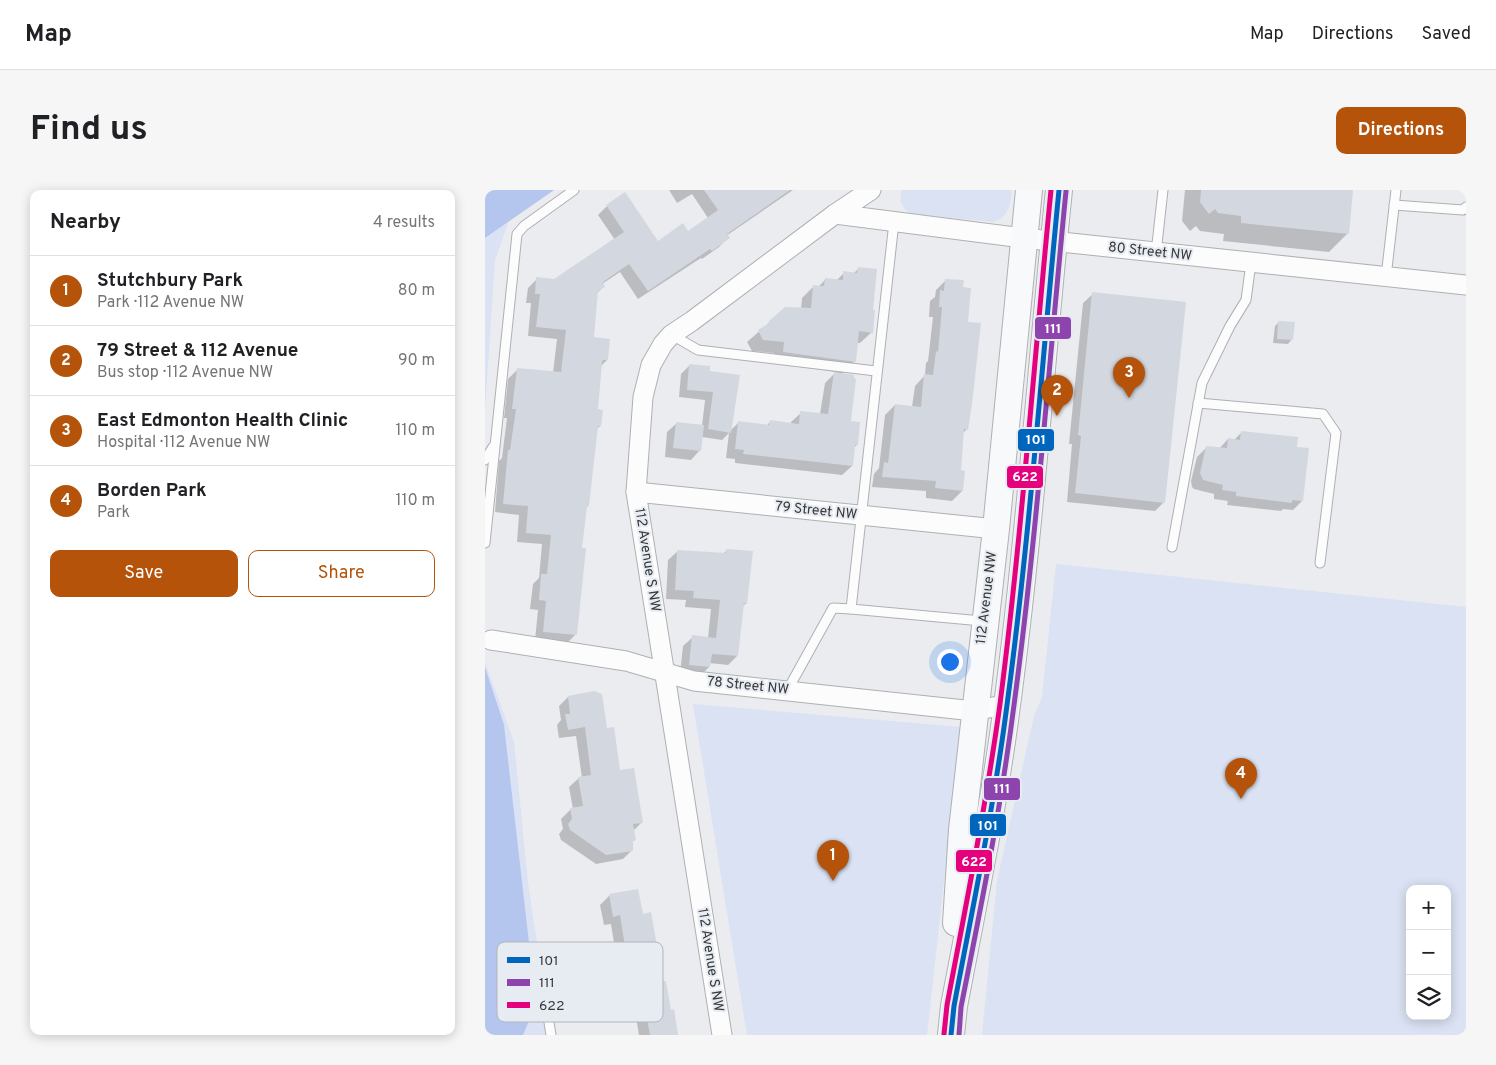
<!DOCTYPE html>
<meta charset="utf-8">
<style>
body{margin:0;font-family:Overpass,sans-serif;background:#f6f6f6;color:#202124}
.controls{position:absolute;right:15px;bottom:15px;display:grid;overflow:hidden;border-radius:10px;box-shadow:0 2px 12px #0003}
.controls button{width:45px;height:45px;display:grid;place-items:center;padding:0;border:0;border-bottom:1px solid #e0e0e0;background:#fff;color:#202124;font:25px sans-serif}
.you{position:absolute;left:464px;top:471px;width:18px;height:18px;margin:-12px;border:4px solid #fff;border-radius:50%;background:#1a73e8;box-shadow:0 0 0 8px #1a73e833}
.badge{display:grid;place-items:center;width:32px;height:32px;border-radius:50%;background:#b45309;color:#fff;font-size:16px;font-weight:700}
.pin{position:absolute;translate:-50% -41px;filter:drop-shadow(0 1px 2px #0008)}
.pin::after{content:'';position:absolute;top:26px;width:18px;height:15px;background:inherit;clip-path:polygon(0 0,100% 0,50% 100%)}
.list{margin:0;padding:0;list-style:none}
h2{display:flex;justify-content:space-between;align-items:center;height:65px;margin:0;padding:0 20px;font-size:21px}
h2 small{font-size:16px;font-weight:400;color:#757577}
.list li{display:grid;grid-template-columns:32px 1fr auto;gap:15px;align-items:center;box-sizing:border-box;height:70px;padding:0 20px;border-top:1px solid #e0e0e0}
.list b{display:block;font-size:19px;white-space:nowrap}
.list p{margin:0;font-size:16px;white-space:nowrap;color:#757577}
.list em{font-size:16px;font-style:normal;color:#757577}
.actions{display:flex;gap:10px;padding:15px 20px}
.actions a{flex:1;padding:11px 0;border:1px solid #b45309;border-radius:10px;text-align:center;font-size:18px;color:#b45309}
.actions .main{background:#b45309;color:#fff}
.icon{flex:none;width:28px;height:28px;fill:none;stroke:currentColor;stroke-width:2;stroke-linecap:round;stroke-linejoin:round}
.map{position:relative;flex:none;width:981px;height:845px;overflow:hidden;border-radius:10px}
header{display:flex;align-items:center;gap:30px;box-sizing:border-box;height:70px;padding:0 25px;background:#fff;border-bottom:1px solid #e0e0e0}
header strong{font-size:24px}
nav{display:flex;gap:28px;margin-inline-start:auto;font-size:18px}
.intro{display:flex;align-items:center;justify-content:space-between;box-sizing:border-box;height:120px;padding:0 30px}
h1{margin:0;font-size:35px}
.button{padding:12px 22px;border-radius:10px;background:#b45309;color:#fff;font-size:18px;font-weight:700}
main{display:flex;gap:30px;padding:0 30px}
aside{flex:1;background:#fff;border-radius:10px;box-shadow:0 2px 12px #0003}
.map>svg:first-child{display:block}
.green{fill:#dae2f3;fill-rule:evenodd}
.forest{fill:#b4c5ee}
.shadow{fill:#0003}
.building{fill:#d3d7e0}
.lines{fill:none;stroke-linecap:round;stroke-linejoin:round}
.lane-casing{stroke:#aeb0b2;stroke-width:11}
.street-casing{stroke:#aeb0b2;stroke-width:21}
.secondary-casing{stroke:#aeb0b2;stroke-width:28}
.lane{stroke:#fcfcfd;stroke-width:9}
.street{stroke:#fcfcfd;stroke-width:19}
.secondary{stroke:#f8f9fa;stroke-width:26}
.bus-1-casing{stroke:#e7ebf2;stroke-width:9}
.bus-2-casing{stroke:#e7ebf2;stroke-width:9}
.bus-3-casing{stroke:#e7ebf2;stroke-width:9}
.bus-1{stroke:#0065bd;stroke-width:5}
.bus-2{stroke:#8e44ad;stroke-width:5}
.bus-3{stroke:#e5007d;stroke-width:5}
.labels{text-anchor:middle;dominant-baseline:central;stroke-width:4;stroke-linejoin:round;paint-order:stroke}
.street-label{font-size:14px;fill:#37393b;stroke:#e7ebf2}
.key{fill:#e7ebf2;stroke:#b2b6bb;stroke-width:1}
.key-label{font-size:14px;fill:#37393b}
.line-badge{stroke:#e7ebf2;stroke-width:2}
.badge-label{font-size:14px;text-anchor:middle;font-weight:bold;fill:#fff}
</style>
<header>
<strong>Map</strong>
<nav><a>Map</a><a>Directions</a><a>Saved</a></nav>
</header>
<div class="intro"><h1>Find us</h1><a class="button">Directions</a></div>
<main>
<aside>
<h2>Nearby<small>4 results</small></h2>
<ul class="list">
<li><span class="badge">1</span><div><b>Stutchbury Park</b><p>Park · 112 Avenue NW</p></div><em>80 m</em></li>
<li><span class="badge">2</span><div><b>79 Street &amp; 112 Avenue</b><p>Bus stop · 112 Avenue NW</p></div><em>90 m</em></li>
<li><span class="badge">3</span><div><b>East Edmonton Health Clinic</b><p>Hospital · 112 Avenue NW</p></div><em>110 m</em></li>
<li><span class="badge">4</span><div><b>Borden Park</b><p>Park</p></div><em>110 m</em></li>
</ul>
<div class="actions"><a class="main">Save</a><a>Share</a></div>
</aside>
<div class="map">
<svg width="981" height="845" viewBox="0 0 981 845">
<rect width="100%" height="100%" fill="#eaecef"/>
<!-- green -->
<g class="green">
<polygon points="0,0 69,0 24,31 10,70 0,220"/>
<path d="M417,0H527C525,15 524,27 508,32L426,24C417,18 413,10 417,0Z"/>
<path d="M571,374L981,417V845H497L512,691L549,526L557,507ZM925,699H962V826H925Z"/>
<polygon points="0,472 29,552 43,693 66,845 0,845"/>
<polygon points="208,514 476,537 442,845 262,845"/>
</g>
<!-- forest -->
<g class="forest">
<polygon points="0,0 69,0 0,48"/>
<polygon points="0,477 19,535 44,753 50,816 38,845 0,845"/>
</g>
<!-- shadow -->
<g class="shadow">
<polygon points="184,0 308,0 241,46 243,48 234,57 217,69 216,68 153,109 135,82 117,94 119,96 112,103 108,148 122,170 116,176 112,220 115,236 111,240 103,316 100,318 96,359 91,444 82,453 50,450 53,420 45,419 48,394 54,388 57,354 32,352 34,325 10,322 14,271 17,268 22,228 19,228 23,189 32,180 68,183 72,149 43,146 46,113 41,113 43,98 52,89 70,90 130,50 113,25 122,16 173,53 203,42 223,28 207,4 192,13"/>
<polygon points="700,0 867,0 862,44 844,62 738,51 739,44 715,41 711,36 705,41 697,31"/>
<polygon points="373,79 387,142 375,153 371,153 369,172 357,184 364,233 372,255 368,258 367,276 357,285 250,273 250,269 241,268 244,243 237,250 217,247 215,260 206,270 180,267 182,242 192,233 217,236 220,210 194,207 196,184 204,176 223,182 245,241 254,232 281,236 285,232 306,234 306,232 316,223 335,224 340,193 351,182 288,173 289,163 267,161 262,152 285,132 316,119 317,108 329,96 333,97 340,90 351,91 359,83 368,84"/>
<polygon points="461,90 481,133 482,239 478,243 475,281 477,301 467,311 441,308 441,301 387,297 389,284 394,278 400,225 410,215 427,217 430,196 440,185 441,173 443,171 448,127 444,127 445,111 450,107 451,100"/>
<polygon points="608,104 679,312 670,321 582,312 587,254 584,254 598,113"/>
<polygon points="794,132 807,149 803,154 788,153 790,136"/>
<polygon points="757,242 810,258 817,311 808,320 798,319 796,321 742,315 743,311 729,309 729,304 709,299 707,297 706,291 712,267 722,257 734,259 743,249 749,250"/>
<polygon points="242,360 261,413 257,417 252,466 243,475 224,473 224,477 215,486 195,484 198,456 208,447 223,448 226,419 200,417 201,410 181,409 183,370 193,361 238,364"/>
<polygon points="83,507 121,540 134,582 157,632 148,641 150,650 147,652 147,660 138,669 111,674 76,650 74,644 78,639 76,629 85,620 88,619 84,597 94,588 97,588 91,546 74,548 72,535 76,530 74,516"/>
<polygon points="152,701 157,725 192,845 154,845 150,821 140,822 126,734 119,735 115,715 124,706"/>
</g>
<!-- building -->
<g class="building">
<polygon points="219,0 305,0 242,44 245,48 227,61 225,59 163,101 144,74 118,92 120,97 113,101 109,147 125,149 123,170 118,170 117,172 113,219 118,220 116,236 113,236 104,316 102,316 97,358 101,358 92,445 58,442 61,411 54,410 56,384 62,384 66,345 41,343 43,316 18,314 23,260 25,260 31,219 27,219 32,178 76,182 81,140 51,137 55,104 50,104 51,87 69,89 139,42 121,15 140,2 173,51 198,33 203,41 233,20"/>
<polygon points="716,0 868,0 864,44 756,33 756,26 733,23 730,19 724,24 715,12"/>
<polygon points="373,77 392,79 388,120 390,120 388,143 374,141 371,172 298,162 299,152 278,150 273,140 281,135 283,135 284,131 300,117 326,118 328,95 339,96 340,88 358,90 358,81 372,83"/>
<polygon points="460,89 479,90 478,97 486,98 483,132 496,133 487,214 483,240 479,239 476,280 480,281 478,301 450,298 451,291 397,287 399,272 403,273 410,214 436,217 439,184 448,185 451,161 453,162 457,117 454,117 455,100 459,101"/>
<polygon points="607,102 701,112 680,313 590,303 596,246 593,245"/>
<polygon points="793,131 810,132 808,150 792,149"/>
<polygon points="204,174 225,176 225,181 255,185 246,243 223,239 228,202 202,200"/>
<polygon points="349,182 369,185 369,188 371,189 366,231 375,232 373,255 370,255 368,276 258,264 259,260 250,259 253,231 284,235 285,230 314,234 315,221 343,224"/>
<polygon points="191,232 219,235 216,261 188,258"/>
<polygon points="756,241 813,247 812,257 824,258 818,311 807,310 807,313 751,306 751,302 737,300 738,295 718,290 715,283 721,256 742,258 743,248 755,250"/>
<polygon points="241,359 268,361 262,414 259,413 253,466 227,464 225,477 204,475 207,445 231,448 235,410 208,408 209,401 190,400 192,360 241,363"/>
<polygon points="109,501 117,504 122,538 129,537 135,580 149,578 158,633 148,634 151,650 148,651 148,661 121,665 85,640 83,634 87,629 85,618 98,616 93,587 106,585 100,537 83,540 80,524 85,524 83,506"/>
<polygon points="153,699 158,724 166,722 178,791 181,791 186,820 189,819 193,845 165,845 159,812 149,814 135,725 128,727 124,704"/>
</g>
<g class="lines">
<!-- lane casing -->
<g class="lane-casing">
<g id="lane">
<polyline points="909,15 978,20 981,17"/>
<polyline points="409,32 366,419 497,431"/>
<polyline points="671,63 678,0"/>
<polyline points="901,87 911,0"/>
<polyline points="187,145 213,160 391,181"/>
<polyline points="713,213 838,224 851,243 835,373"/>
<polyline points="0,270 8,257"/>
<polyline points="0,353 32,44 39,36 89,0"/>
<polyline points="687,357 717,193 745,136 761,110 766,73"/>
<polyline points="302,501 348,418 366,419"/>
<polyline points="56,782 66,845"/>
</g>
</g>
<!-- street casing -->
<g class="street-casing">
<g id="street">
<polyline points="350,24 538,48 981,95"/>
<polyline points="151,302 511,339"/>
<polyline points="6,450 141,471 209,491 489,521 523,514"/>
<polyline points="237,845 151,302 158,207 166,175 178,154 186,145 207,131 350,24 386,0"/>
</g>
</g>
<!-- secondary casing -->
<g class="secondary-casing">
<g id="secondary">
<polyline points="471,733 477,640 511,339 544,0"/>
<path d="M466,845L469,816C488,716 509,616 522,515C545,344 556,172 574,0"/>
</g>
</g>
<!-- lane -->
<use href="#lane" class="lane"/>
<!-- street -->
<use href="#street" class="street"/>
<!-- secondary -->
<use href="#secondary" class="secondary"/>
<!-- bus-1 casing -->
<g class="bus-1-casing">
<path id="bus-1" d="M466,845L469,816C488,716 509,616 522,515C545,344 557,172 574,0"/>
</g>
<!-- bus-2 casing -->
<g class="bus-2-casing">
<path id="bus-2" d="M474,845L476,817C496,717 516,617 529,515C552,344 564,172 581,1"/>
</g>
<!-- bus-3 casing -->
<g class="bus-3-casing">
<path id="bus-3" d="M459,844L462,815C481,715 501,615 515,514C537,343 549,171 566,0"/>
</g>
<!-- bus-1 -->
<use href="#bus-1" class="bus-1"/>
<!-- bus-2 -->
<use href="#bus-2" class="bus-2"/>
<!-- bus-3 -->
<use href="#bus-3" class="bus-3"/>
</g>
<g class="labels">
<!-- street labels -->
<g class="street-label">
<text transform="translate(665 62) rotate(6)">80 Street NW</text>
<text transform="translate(331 321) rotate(6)">79 Street NW</text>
<text transform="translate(162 370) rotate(81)">112 Avenue S NW</text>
<text transform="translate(502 408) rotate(-83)">112 Avenue NW</text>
<text transform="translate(263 496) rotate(6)">78 Street NW</text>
<text transform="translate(225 770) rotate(81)">112 Avenue S NW</text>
</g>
</g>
<!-- legend -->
<rect x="12" y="752" width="166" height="80" rx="8" class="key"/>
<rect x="22" y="767" width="23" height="6" fill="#0065bd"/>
<rect x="22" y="789" width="23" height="7" fill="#8e44ad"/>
<rect x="22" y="812" width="23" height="6" fill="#e5007d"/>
<g class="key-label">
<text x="54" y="775">101</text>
<text x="54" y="797">111</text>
<text x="54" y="820">622</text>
</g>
<g class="line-badge">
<rect x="549" y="126" width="38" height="24" rx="5" fill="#8e44ad"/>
<rect x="532" y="238" width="38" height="24" rx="5" fill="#0065bd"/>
<rect x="521" y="275" width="38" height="24" rx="5" fill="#e5007d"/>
<rect x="498" y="587" width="38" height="24" rx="5" fill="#8e44ad"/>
<rect x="484" y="623" width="38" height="24" rx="5" fill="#0065bd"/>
<rect x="470" y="659" width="38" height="24" rx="5" fill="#e5007d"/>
</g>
<g class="badge-label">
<text x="568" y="143">111</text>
<text x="551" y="254">101</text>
<text x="540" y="291">622</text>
<text x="517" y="603">111</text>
<text x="503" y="640">101</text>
<text x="489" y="676">622</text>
</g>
</svg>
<div class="controls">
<button>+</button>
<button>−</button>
<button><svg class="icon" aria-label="layers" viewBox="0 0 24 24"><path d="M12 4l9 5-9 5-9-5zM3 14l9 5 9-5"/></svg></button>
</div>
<div class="you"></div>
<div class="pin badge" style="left:348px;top:691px">1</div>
<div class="pin badge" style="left:572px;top:226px">2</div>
<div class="pin badge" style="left:644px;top:208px">3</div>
<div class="pin badge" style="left:756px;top:609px">4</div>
</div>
</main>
